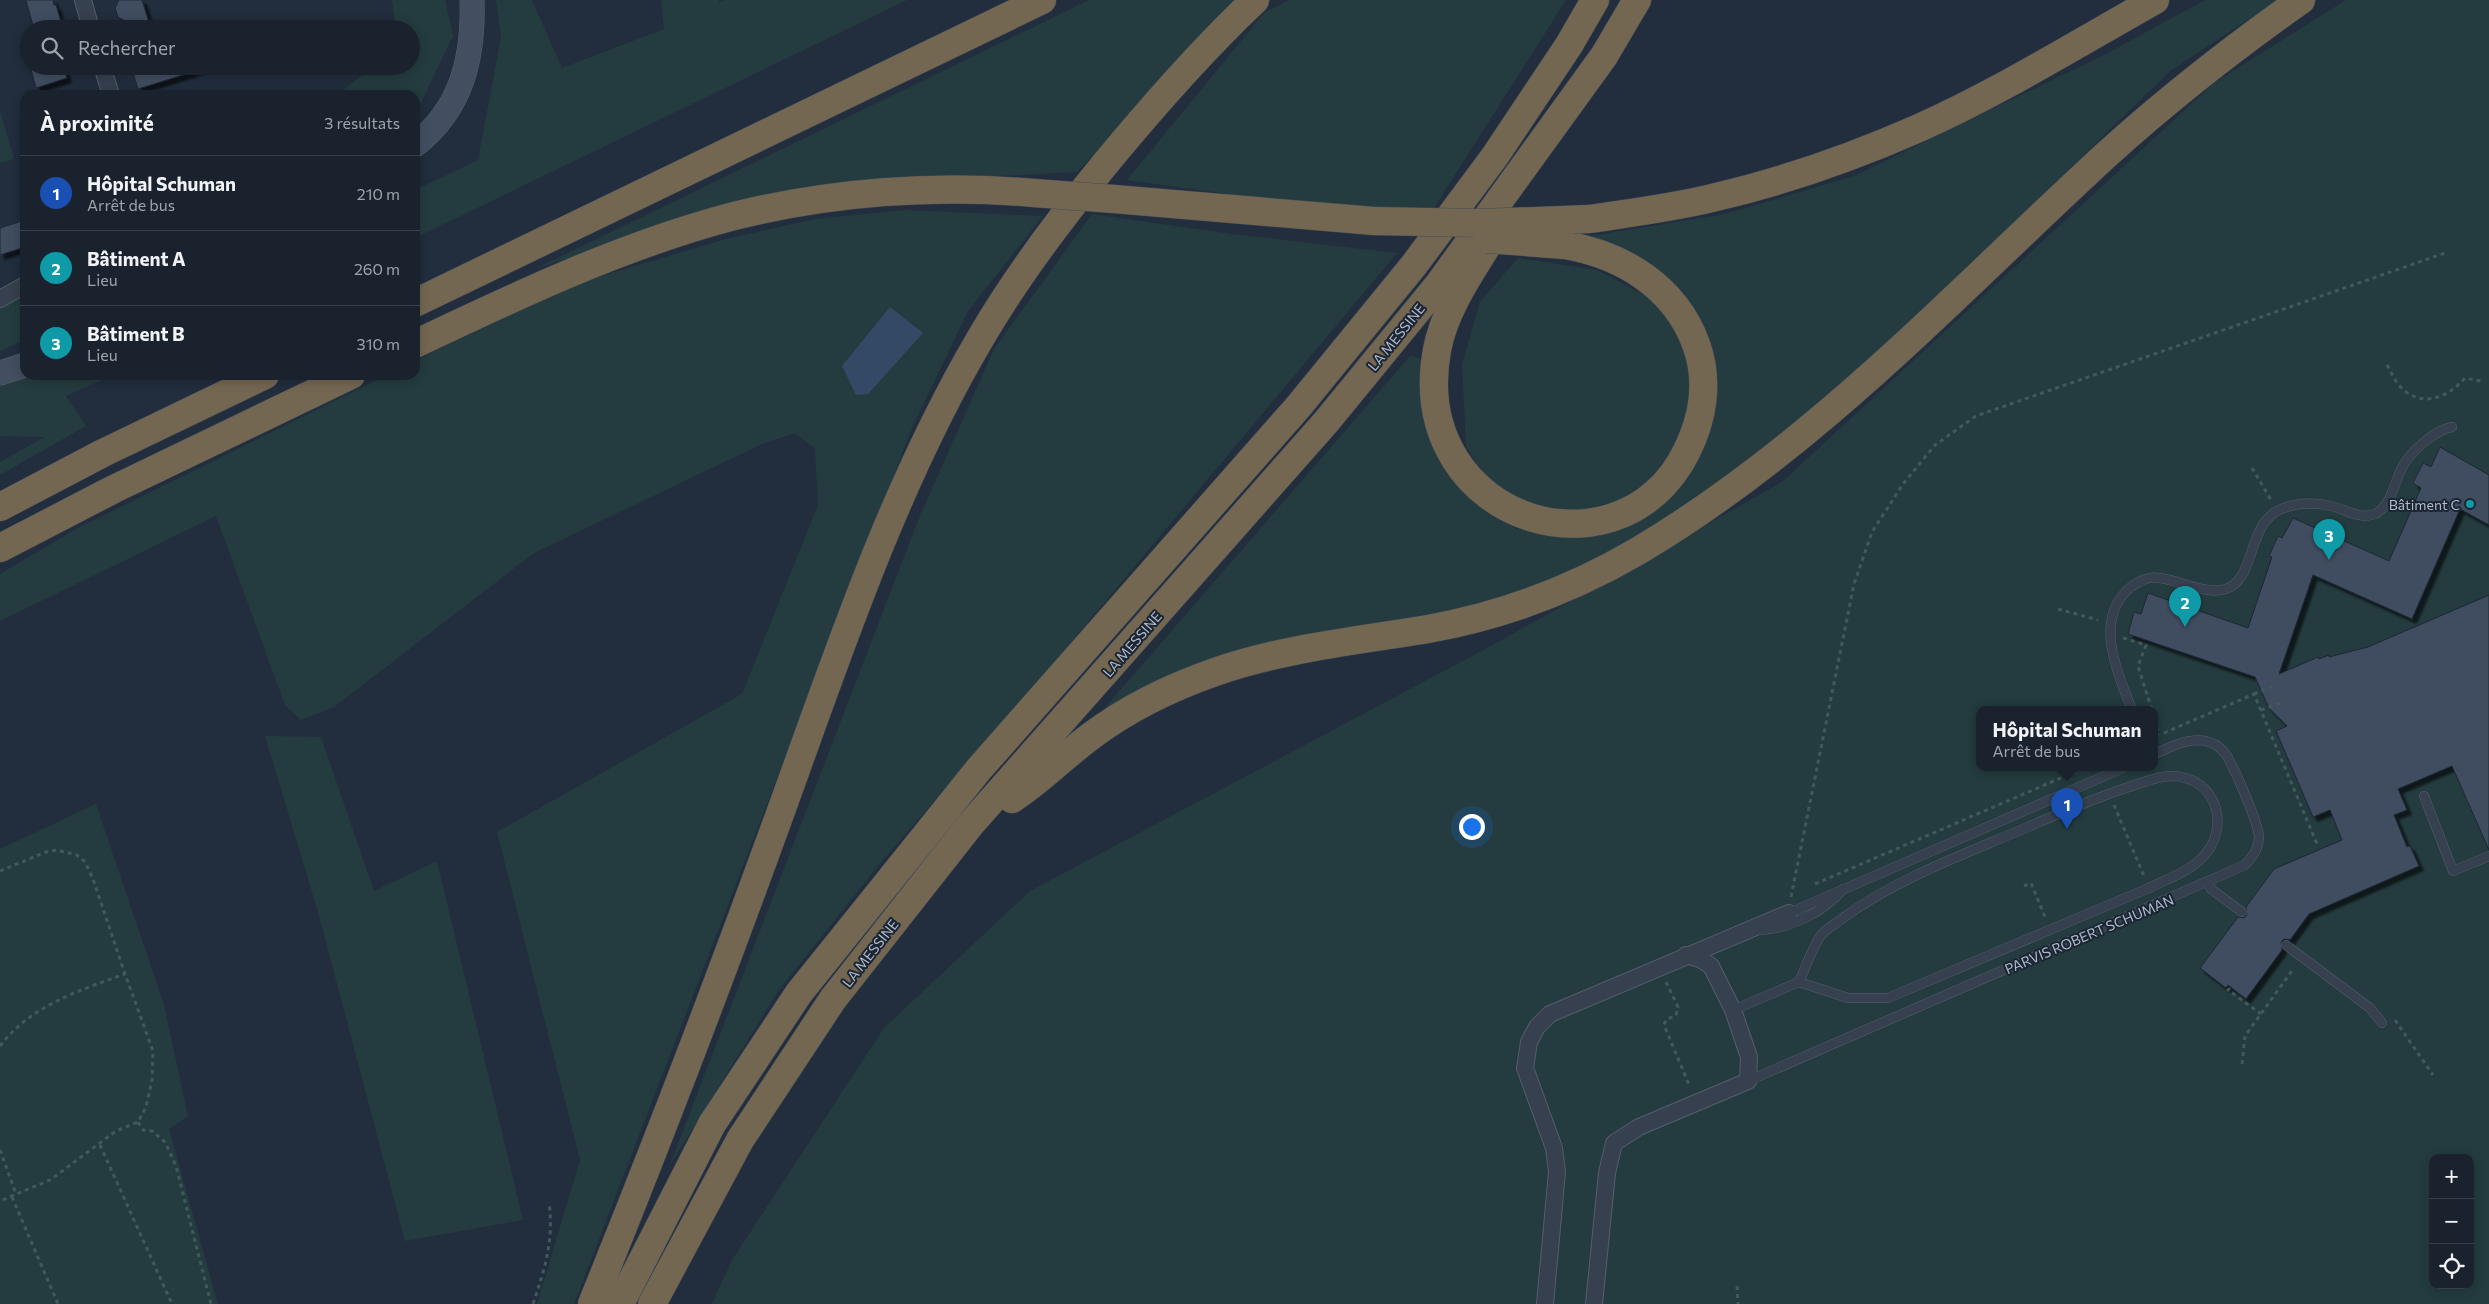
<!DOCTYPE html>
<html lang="fr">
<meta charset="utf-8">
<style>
body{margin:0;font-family:Commissioner,sans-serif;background:#272f3a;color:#f1f3f6}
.controls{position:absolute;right:15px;bottom:15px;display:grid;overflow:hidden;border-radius:10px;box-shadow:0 2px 12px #0003}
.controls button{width:45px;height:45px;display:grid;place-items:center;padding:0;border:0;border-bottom:1px solid #383f4a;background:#1a222e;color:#f1f3f6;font:25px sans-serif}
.you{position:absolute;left:1471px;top:826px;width:18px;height:18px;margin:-12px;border:4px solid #fff;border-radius:50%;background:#1a73e8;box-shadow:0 0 0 8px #1a73e833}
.badge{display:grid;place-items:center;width:32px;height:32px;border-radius:50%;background:#2563eb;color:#fff;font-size:16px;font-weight:700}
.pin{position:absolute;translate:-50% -41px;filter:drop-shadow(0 1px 2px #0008)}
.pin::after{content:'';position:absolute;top:26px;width:18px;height:15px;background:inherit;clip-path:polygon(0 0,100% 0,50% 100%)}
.popup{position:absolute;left:1976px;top:706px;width:182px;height:65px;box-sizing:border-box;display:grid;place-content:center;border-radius:10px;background:#1a222e;filter:drop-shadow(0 1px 4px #0005);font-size:16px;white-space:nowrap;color:#9fa4aa}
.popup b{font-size:19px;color:#f1f3f6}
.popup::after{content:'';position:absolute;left:50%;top:100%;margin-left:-10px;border:10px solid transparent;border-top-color:#1a222e}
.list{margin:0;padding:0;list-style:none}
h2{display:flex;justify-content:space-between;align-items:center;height:65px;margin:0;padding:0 20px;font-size:21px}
h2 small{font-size:16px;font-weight:400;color:#9fa4aa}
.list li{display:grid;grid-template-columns:32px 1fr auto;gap:15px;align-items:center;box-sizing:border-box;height:75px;padding:0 20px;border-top:1px solid #383f4a}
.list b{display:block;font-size:19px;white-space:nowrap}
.list p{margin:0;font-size:16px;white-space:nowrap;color:#9fa4aa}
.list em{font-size:16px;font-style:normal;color:#9fa4aa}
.icon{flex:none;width:28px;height:28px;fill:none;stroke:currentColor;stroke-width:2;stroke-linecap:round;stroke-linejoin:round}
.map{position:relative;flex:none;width:2489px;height:1304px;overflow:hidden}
.search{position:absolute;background:#1a222e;box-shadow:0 2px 12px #0003;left:20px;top:20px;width:400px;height:55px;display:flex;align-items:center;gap:12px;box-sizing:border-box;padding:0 18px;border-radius:28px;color:#9fa4aa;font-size:19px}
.panel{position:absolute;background:#1a222e;box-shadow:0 2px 12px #0003;left:20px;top:90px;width:400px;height:290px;border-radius:15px}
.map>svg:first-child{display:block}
.green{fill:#243c3f;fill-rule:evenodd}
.water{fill:#344966}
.building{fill:#404e60;stroke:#1d2735;filter:url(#shadow)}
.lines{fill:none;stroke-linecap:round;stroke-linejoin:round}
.lane-casing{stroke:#545e6c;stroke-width:10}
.street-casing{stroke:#545e6c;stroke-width:18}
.secondary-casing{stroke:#545e6c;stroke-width:25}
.highway-casing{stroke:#414b59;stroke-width:29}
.path{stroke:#42595c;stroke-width:3;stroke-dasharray:4 4;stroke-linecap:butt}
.lane{stroke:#36404e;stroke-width:9}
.street{stroke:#36404e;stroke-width:16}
.secondary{stroke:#434f61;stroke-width:24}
.highway{stroke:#746752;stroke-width:28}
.highway-bridge-casing{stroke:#414b59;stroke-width:29;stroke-linecap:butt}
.highway-bridge{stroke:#746752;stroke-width:28}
.culture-dot{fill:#0f9aa8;stroke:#1b2533;stroke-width:2}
.labels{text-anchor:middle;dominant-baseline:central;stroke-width:4;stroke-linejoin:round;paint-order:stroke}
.street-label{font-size:14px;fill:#b1bbc9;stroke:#1b2533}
.poi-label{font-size:14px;fill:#b1bbc9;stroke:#1b2533;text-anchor:end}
</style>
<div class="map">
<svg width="2489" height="1304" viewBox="0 0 2489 1304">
<defs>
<filter id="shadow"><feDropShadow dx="4.5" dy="4.5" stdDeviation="1" flood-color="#0009"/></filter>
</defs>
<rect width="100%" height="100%" fill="#222e3e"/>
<!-- green -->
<g class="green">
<polygon points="392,0 445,0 453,36 415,115 415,95 337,95 374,66 411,66 411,29 396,29"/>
<polygon points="496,0 532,0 562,68 664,29 661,0 719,0 719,2 724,0 907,0 415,238 415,190 478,160 501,37"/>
<polygon points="1089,0 1242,0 1077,172 863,183 727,207 535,269"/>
<polygon points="1289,0 1566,0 1432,211 1331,208 1127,180 1264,13"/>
<polygon points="2205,0 2278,0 2170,71 1877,356 1748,462 1629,541 1581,568 1473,609 1096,718 1411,355 1427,363 1424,402 1434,444 1450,470 1480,506 1517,529 1575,537 1606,532 1636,520 1660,504 1684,482 1702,451 1712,424 1717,382 1710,343 1689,301 1667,280 1589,236 1725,214 1854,176 2106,54"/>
<path d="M2346,0H2489V1304H712L732,1260L884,1028L1030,891L1491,646L1782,482L2214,83ZM1980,710H2154V768H1980ZM2433,1158H2470V1285H2433Z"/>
<polygon points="0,111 14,159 0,163"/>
<polygon points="905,210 1043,216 968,311 912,428 574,1304 537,1304 580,1160 497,832 742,694 818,505 815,449 795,433 762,444 534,553 334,707 301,720 285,705 216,516 0,621 0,574 76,529 387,375 415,375 415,361 564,287 726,239 815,219"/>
<polygon points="1092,214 1232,234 1397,253 1052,665 883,860 779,990 669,1167 919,518 994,349"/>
<polygon points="1518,258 1597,270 1648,297 1677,329 1692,373 1689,411 1675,448 1647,482 1616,502 1578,510 1543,510 1507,493 1484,476 1466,446 1462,364 1480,302"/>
<polygon points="25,288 25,340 0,351 0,303"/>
<polygon points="25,375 113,375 66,396 86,426 0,475 0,462 45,437 0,436 0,379"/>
<polygon points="265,736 321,737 374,891 437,861 523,1220 405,1241 318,912"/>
<polygon points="96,804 164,1005 188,1116 169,1129 218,1304 0,1304 0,849"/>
</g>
<!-- water -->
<polygon class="water" points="890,307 923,333 868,394 856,395 842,366"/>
<!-- building -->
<g class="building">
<polygon points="26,0 53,0 54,5 56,5 61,22 34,29"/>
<polygon points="119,0 142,0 151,29 140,29 118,17 115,8"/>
<polygon points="30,66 63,66 67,78 36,88"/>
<polygon points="131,66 199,66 199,70 138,89"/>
<polygon points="25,220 25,247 0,255 0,228"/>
<polygon points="2440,447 2489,475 2489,525 2460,509 2412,619 2313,575 2279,674 2318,657 2319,659 2329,655 2329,657 2368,647 2489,595 2489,850 2452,766 2398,789 2407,810 2394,815 2407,847 2410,846 2419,866 2309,914 2290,940 2284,939 2281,942 2282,950 2246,999 2228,985 2226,988 2200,968 2238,917 2244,918 2247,915 2246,907 2274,869 2342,840 2330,810 2313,817 2276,731 2287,726 2269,708 2255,677 2128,634 2134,612 2141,614 2148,593 2248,628 2272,557 2269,556 2278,536 2282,538 2293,518 2389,561 2421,488 2413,483 2423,463 2431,467"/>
</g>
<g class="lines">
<!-- lane casing -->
<g class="lane-casing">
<g id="lane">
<path d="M2132,710C2118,673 2092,619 2131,587C2139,581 2149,576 2159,578C2179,580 2205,595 2226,589C2256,579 2247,525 2279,510C2295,503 2314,502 2331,506C2344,509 2361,520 2375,514C2392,506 2394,481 2403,466C2411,451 2435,430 2452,427"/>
<polyline points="2424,796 2453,871 2489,856"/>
<polyline points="2208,882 2211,889 2242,912"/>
<polyline points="1789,913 2123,768"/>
<path d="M1761,930C1791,928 1824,912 1843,889"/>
<polyline points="2286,945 2370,1008 2382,1023"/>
<path d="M1733,1010L1799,982L1848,998H1888L2149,888C2167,879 2188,872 2202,858C2232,828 2217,777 2172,776C2159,776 2144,782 2132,786C2097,797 2063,812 2030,826C1968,853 1897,878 1843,918C1837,923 1827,928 1822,934C1812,947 1806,967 1799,982"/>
<path d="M1748,1081L2245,865C2253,856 2258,850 2259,838C2259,824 2235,770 2227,756C2223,750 2216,744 2209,742C2190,736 2172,747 2154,754"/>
</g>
</g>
<!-- street casing -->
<g class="street-casing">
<g id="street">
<polyline points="83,0 91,29"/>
<polyline points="102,66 111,95"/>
<polyline points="0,299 25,285"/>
<polyline points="1545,1304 1557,1172 1554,1148 1525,1068 1529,1042 1537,1027 1550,1014 1789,913"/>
<polyline points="1594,1304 1607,1173 1614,1143 1639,1127 1748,1081 1749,1057 1733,1010 1711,966 1700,959 1686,955"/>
</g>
</g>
<!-- secondary casing -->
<g class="secondary-casing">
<g id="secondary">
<path d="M415,145C462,109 474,57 472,0"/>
<polyline points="0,373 25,365"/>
</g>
</g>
<!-- highway casing -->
<g class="highway-casing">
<g id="highway">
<polyline points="1114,199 1374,221"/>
<path d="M1589,219C1630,213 1671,208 1712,198C1782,182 1853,157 1919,128C2001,91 2077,44 2155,0"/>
<path d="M1487,246C1467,278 1444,312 1437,350C1405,525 1633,592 1693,437C1705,407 1707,374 1696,344C1675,287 1623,255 1565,245"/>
<polyline points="415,303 1042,0"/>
<path d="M415,344C518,295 623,245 734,216C831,192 935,184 1034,193"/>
<polyline points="0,507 103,453 265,375"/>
<polyline points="0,548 114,489 351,375"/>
<path d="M1012,799C1040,781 1064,756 1091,736C1127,709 1172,687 1215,672C1284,648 1356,641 1428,629C1502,616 1573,589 1638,551C1815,446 1956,293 2106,155C2168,99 2233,48 2301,0"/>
<path d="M592,1304C658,1141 721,977 781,811C839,651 893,487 980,339C1016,277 1059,220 1105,164C1152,107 1201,51 1255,0"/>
<polyline points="620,1304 712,1124 799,993 979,769 1298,407 1414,265 1495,156 1569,45 1595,0"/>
<polyline points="652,1304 740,1140 833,999 970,825 1326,422 1439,284 1604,56 1637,0"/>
</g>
</g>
<!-- path -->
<g class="path">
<path d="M2387,365C2392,374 2397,385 2405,391C2426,408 2450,395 2465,378L2481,381"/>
<polyline points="2252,468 2271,500"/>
<polyline points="2058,609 2098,620"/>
<polyline points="2123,638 2146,645 2138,666 2152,710"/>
<polyline points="2254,694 2273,686"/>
<polyline points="2261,710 2284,702"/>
<polyline points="2154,719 2159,735"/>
<polyline points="2164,733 2254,694 2317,844"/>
<polyline points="2114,805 2144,876"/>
<polyline points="0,871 46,852 57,850 77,855 85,862 93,879 125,974 153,1051 152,1080 146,1107 138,1122 116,1131 50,1180 0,1201"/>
<polyline points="1815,884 2084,768"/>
<polyline points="2024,886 2031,883 2045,917"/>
<polyline points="1791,897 1854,584 1872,532 1903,484 1935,445 1976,416 2448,252"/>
<polyline points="1666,982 1678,1007 1676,1015 1666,1020 1664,1025 1690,1087"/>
<polyline points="2230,988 2228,990 2261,1014"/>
<polyline points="2395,1020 2433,1075"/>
<path d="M0,1046C30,1006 80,990 125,974"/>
<polyline points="2242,1064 2245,1036 2294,968"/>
<polyline points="138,1122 143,1130 152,1131 165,1142 176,1166 211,1304"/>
<polyline points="100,1145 172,1304"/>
<polyline points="0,1150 16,1194"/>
<polyline points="12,1197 58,1304"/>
<polyline points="1737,1286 1738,1304"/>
<path d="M533,1304C545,1268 554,1241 549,1202"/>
</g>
<!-- lane -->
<use href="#lane" class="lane"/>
<!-- street -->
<use href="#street" class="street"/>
<!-- secondary -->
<use href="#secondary" class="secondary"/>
<!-- highway -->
<use href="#highway" class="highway"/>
<!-- highway-bridge casing -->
<g class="highway-bridge-casing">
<g id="highway-bridge">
<polyline points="1034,193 1114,199"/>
<polyline points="1374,221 1481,223 1589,219"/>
<polyline points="1487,239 1565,245"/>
</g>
</g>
<!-- highway-bridge -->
<use href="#highway-bridge" class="highway-bridge"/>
</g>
<!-- markers -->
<circle class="culture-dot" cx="2470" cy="504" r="5"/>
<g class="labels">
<!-- street labels -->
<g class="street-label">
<text transform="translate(1396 337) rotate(-51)">LA MESSINE</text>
<text transform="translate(1132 644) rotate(-49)">LA MESSINE</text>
<text transform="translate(2089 934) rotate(-23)">PARVIS ROBERT SCHUMAN</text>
<text transform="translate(870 953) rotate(-52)">LA MESSINE</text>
</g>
<!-- poi labels -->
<g class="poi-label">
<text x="2460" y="504">Bâtiment C</text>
</g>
</g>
</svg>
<div class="controls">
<button>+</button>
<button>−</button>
<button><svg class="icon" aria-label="locate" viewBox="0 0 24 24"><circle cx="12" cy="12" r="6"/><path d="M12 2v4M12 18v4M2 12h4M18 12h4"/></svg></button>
</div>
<div class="you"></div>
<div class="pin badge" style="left:2067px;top:829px;background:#1a4fb4">1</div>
<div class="popup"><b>Hôpital Schuman</b>Arrêt de bus</div>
<div class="pin badge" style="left:2185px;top:627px;background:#0f9aa8">2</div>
<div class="pin badge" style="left:2329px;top:560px;background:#0f9aa8">3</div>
<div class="search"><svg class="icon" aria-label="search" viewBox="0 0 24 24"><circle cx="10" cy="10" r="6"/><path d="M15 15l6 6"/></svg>Rechercher</div>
<section class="panel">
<h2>À proximité<small>3 résultats</small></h2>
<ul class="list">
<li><span class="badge" style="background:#1a4fb4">1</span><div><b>Hôpital Schuman</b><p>Arrêt de bus</p></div><em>210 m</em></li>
<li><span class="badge" style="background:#0f9aa8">2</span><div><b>Bâtiment A</b><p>Lieu</p></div><em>260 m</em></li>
<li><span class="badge" style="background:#0f9aa8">3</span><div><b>Bâtiment B</b><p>Lieu</p></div><em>310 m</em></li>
</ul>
</section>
</div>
